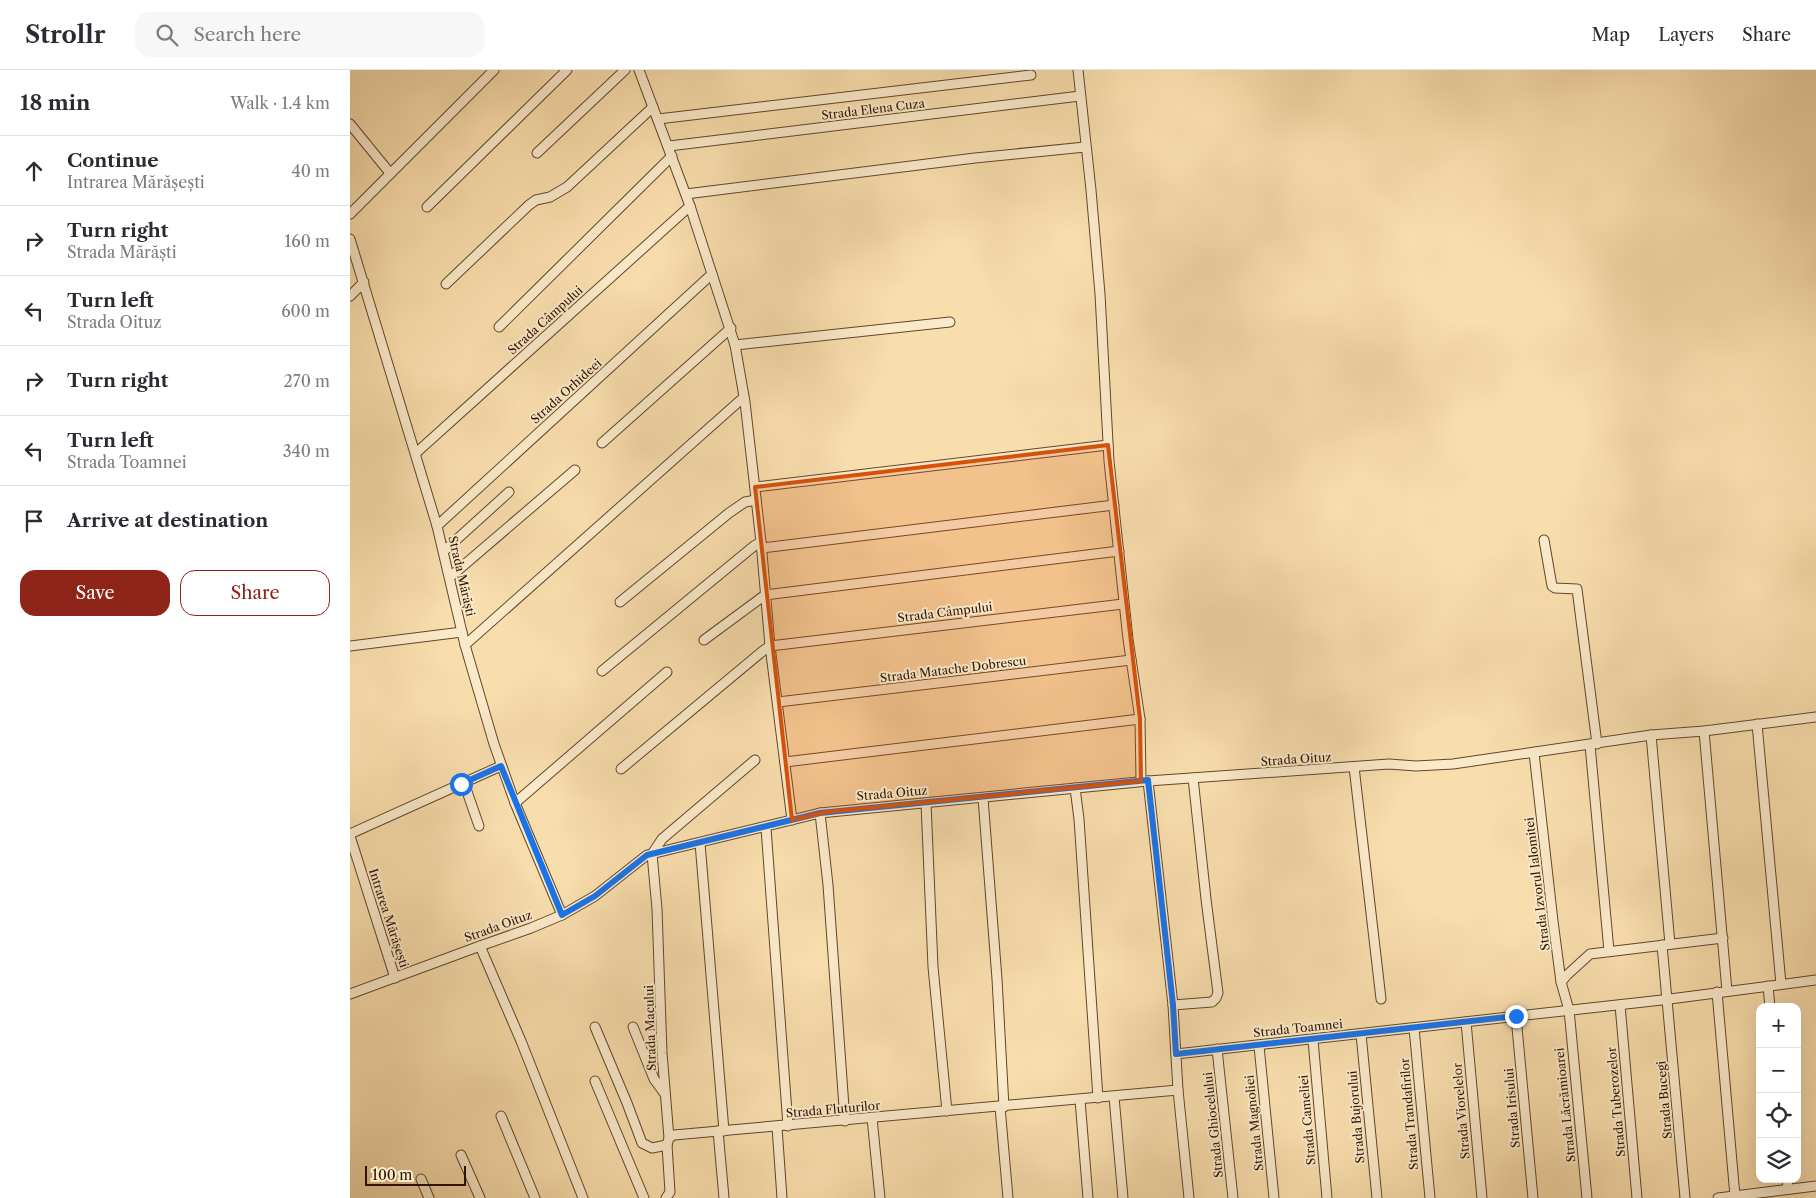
<!DOCTYPE html>
<meta charset="utf-8">
<style>
body{margin:0;font-family:"Libre Caslon Text",serif;background:#f7f7f7;color:#2b2b33}
.controls{position:absolute;right:15px;bottom:15px;display:grid;overflow:hidden;border-radius:10px;box-shadow:0 5px 20px #0002}
.controls button{width:45px;height:45px;display:grid;place-items:center;padding:0;border:0;border-bottom:1px solid #e1e1e2;background:#fff;color:#2b2b33;font:25px sans-serif}
.scale{position:absolute;left:15px;bottom:12px;width:101px;box-sizing:border-box;padding-left:5px;border:2px solid #301301;border-top:0;font-size:14px;line-height:18px;white-space:nowrap;color:#301301;-webkit-text-stroke:4px #fbeaca;paint-order:stroke}
.stop{position:absolute;width:15px;height:15px;margin:-11px;border:4px solid #1a73e8;border-radius:50%;background:#fff}
.stop.end{background:#1a73e8;border-color:#fff;box-shadow:0 1px 5px #0008}
.list{margin:0;padding:0;list-style:none}
h2{display:flex;justify-content:space-between;align-items:center;height:65px;margin:0;padding:0 20px;font-size:21px}
h2 small{font-size:16px;font-weight:400;color:#7c7c81}
.list li{display:grid;grid-template-columns:32px 1fr auto;gap:15px;align-items:center;box-sizing:border-box;height:70px;padding:0 20px;border-top:1px solid #e1e1e2}
.list b{display:block;font-size:19px;white-space:nowrap}
.list p{margin:0;font-size:16px;white-space:nowrap;color:#7c7c81}
.list em{font-size:16px;font-style:normal;color:#7c7c81}
.actions{display:flex;gap:10px;padding:15px 20px}
.actions a{flex:1;padding:11px 0;border:1px solid #8f2418;border-radius:15px;text-align:center;font-size:18px;color:#8f2418}
.actions .main{background:#8f2418;color:#fff}
.icon{flex:none;width:28px;height:28px;fill:none;stroke:currentColor;stroke-width:2;stroke-linecap:round;stroke-linejoin:round}
.map{position:relative;flex:none;width:1466px;height:1128px;overflow:hidden}
header{display:flex;align-items:center;gap:30px;box-sizing:border-box;height:70px;padding:0 25px;background:#fff;border-bottom:1px solid #e1e1e2}
header strong{font-size:24px}
nav{display:flex;gap:28px;margin-inline-start:auto;font-size:18px}
.search{width:350px;height:45px;background:#f7f7f7;display:flex;align-items:center;gap:12px;box-sizing:border-box;padding:0 18px;border-radius:15px;color:#7c7c81;font-size:19px}
main{display:flex}
aside{flex:1;background:#fff}
.map>svg:first-child{display:block}
.lines{fill:none;stroke-linecap:round;stroke-linejoin:round}
.minor-casing{stroke:#62462c;stroke-width:11}
.minor{stroke:#fbeaca;stroke-width:9}
.route{stroke:#1a73e8;stroke-width:6}
.marked{fill:#d6520b;fill-opacity:0.2;stroke:#d6520b;stroke-width:4;stroke-linejoin:round}
.labels{text-anchor:middle;dominant-baseline:central;stroke-width:4;stroke-linejoin:round;paint-order:stroke}
.street-label{font-size:12px;fill:#301301;stroke:#fbeaca}
</style>
<header>
<strong>Strollr</strong>
<div class="search"><svg class="icon" aria-label="search" viewBox="0 0 24 24"><circle cx="10" cy="10" r="6"/><path d="M15 15l6 6"/></svg>Search here</div>
<nav><a>Map</a><a>Layers</a><a>Share</a></nav>
</header>
<main>
<aside>
<h2>18 min<small>Walk · 1.4 km</small></h2>
<ul class="list">
<li><svg class="icon" aria-label="ahead" viewBox="0 0 24 24"><path d="M12 20V5M6 11l6-6 6 6"/></svg><div><b>Continue</b><p>Intrarea Mărășești</p></div><em>40 m</em></li>
<li><svg class="icon" aria-label="right" viewBox="0 0 24 24"><path d="M7 20v-9h11M14 6l5 5-5 5"/></svg><div><b>Turn right</b><p>Strada Mărăști</p></div><em>160 m</em></li>
<li><svg class="icon" aria-label="left" viewBox="0 0 24 24"><path d="M17 20v-9H6M10 6l-5 5 5 5"/></svg><div><b>Turn left</b><p>Strada Oituz</p></div><em>600 m</em></li>
<li><svg class="icon" aria-label="right" viewBox="0 0 24 24"><path d="M7 20v-9h11M14 6l5 5-5 5"/></svg><div><b>Turn right</b></div><em>270 m</em></li>
<li><svg class="icon" aria-label="left" viewBox="0 0 24 24"><path d="M17 20v-9H6M10 6l-5 5 5 5"/></svg><div><b>Turn left</b><p>Strada Toamnei</p></div><em>340 m</em></li>
<li><svg class="icon" aria-label="arrive" viewBox="0 0 24 24"><path d="M6 21V4h12l-3 4 3 4H6"/></svg><div><b>Arrive at destination</b></div></li>
</ul>
<div class="actions"><a class="main">Save</a><a>Share</a></div>
</aside>
<div class="map">
<svg width="1466" height="1128" viewBox="0 0 1466 1128">
<rect width="100%" height="100%" fill="#f9dead"/>
<filter id="stains"><feTurbulence type="fractalNoise" baseFrequency=".004" numOctaves="4"/><feColorMatrix values="0 0 0 0 .2 0 0 0 0 .09 0 0 0 0 .02 0 0 0 .5 -.17"/></filter>
<radialGradient id="worn" r=".72"><stop offset=".6" stop-color="#630" stop-opacity="0"/><stop offset="1" stop-color="#630" stop-opacity=".3"/></radialGradient>
<g class="lines">
<!-- minor casing -->
<g class="minor-casing">
<g id="minor">
<polyline points="289,0 340,136 385,275 395,332 411,472 420,576 442,750"/>
<polyline points="728,0 741,120 750,224 759,391 778,569 790,649 791,711"/>
<polyline points="308,49 681,5"/>
<polyline points="0,54 40,103"/>
<polyline points="319,76 730,26"/>
<polyline points="187,83 275,0"/>
<polyline points="336,124 625,88 735,77"/>
<polyline points="77,137 217,0"/>
<polyline points="0,144 144,0"/>
<polyline points="0,169 87,456 115,575 144,674 165,733 212,845"/>
<polyline points="96,214 179,135 186,130 200,127 217,117 303,37"/>
<polyline points="0,226 14,212"/>
<polyline points="149,257 322,86"/>
<polyline points="385,275 600,252"/>
<polyline points="252,373 381,258"/>
<polyline points="66,383 340,136"/>
<polyline points="405,417 758,375"/>
<polyline points="87,456 362,204"/>
<polyline points="1194,470 1202,516 1205,518 1227,519 1247,674"/>
<polyline points="412,478 764,435"/>
<polyline points="94,481 159,422"/>
<polyline points="100,507 225,400"/>
<polyline points="270,532 379,443 395,432 406,430"/>
<polyline points="354,570 415,525 769,481"/>
<polyline points="115,575 394,327"/>
<polyline points="0,576 112,562"/>
<polyline points="252,601 404,476 411,472"/>
<polyline points="428,632 781,590"/>
<polyline points="1407,654 1431,914"/>
<polyline points="1354,661 1377,921"/>
<polyline points="1301,665 1320,874"/>
<polyline points="1240,675 1259,881"/>
<polyline points="1184,683 1203,851 1211,912 1219,940 1237,1128"/>
<polyline points="435,692 790,649"/>
<polyline points="1004,697 1031,929"/>
<polyline points="271,699 414,580 420,576 773,534"/>
<polyline points="798,711 823,935 828,1020 839,1128"/>
<polyline points="114,713 129,756"/>
<polyline points="725,718 729,749 748,1028"/>
<polyline points="633,728 647,909 654,1037"/>
<polyline points="165,733 317,602"/>
<polyline points="576,733 583,897 597,1041"/>
<polyline points="470,743 478,815 495,1051"/>
<polyline points="416,758 438,1056"/>
<polyline points="0,764 151,696"/>
<polyline points="0,766 45,908"/>
<polyline points="350,773 374,1061"/>
<polyline points="1312,875 1335,1128"/>
<polyline points="130,876 171,971 233,1128"/>
<polyline points="1211,912 1217,905 1240,884 1373,868"/>
<polyline points="1418,916 1420,937"/>
<polyline points="1367,922 1385,1126"/>
<polyline points="0,924 130,876 181,858 212,845 245,826 297,785 470,743 798,711 1039,694 1066,696 1103,694 1301,665 1354,661 1466,647"/>
<polyline points="823,935 862,932 866,928 868,923 856,829 843,708"/>
<polyline points="1270,935 1287,1128"/>
<polyline points="1166,947 1183,1128"/>
<polyline points="1116,952 1132,1128"/>
<polyline points="245,957 277,1033 292,1073 302,1078 317,1075"/>
<polyline points="283,957 304,1009 315,1024"/>
<polyline points="1064,958 1080,1128"/>
<polyline points="1011,964 1027,1128"/>
<polyline points="963,970 977,1128"/>
<polyline points="909,976 924,1128"/>
<polyline points="867,979 883,1128"/>
<polyline points="826,984 1312,930 1466,910"/>
<polyline points="245,1011 294,1128"/>
<polyline points="764,1027 773,1128"/>
<polyline points="730,1030 738,1128"/>
<polyline points="650,1037 658,1128"/>
<polyline points="151,1046 185,1128"/>
<polyline points="522,1048 530,1128"/>
<polyline points="427,1057 432,1128"/>
<polyline points="368,1061 374,1128"/>
<polyline points="319,1068 324,1065 828,1020"/>
<polyline points="111,1085 130,1128"/>
<polyline points="71,1109 79,1128"/>
<polyline points="1437,1109 1438,1119"/>
<polyline points="316,1128 320,1122 317,1075 319,1068 312,983 307,839 302,784 312,769 405,690"/>
<polyline points="1368,1128 1466,1116"/>
</g>
</g>
<!-- minor -->
<use href="#minor" class="minor"/>
</g>
<g class="lines">
<!-- route -->
<polyline class="route" points="111,714 151,696 212,845 245,826 297,785 470,743 798,710 823,935 826,984 1166,946"/>
</g>
<!-- marked area -->
<path class="marked" d="M758,375L790,649L791,711L477,742L442,750L405,417Z"/>
<g class="labels">
<!-- street labels -->
<g class="street-label">
<text transform="translate(523 39) rotate(-7)">Strada Elena Cuza</text>
<text transform="translate(195 250) rotate(-42)">Strada Câmpului</text>
<text transform="translate(216 321) rotate(-42)">Strada Orhideei</text>
<text transform="translate(112 506) rotate(77)">Strada Mărăști</text>
<text transform="translate(595 542) rotate(-7)">Strada Câmpului</text>
<text transform="translate(603 599) rotate(-7)">Strada Matache Dobrescu</text>
<text transform="translate(946 689) rotate(-4)">Strada Oituz</text>
<text transform="translate(542 723) rotate(-5)">Strada Oituz</text>
<text transform="translate(1187 814) rotate(-97)">Strada Izvorul Ialomitei</text>
<text transform="translate(39 848) rotate(72)">Intrarea Mărășești</text>
<text transform="translate(148 856) rotate(-20)">Strada Oituz</text>
<text transform="translate(300 958) rotate(-92)">Strada Macului</text>
<text transform="translate(948 958) rotate(-6)">Strada Toamnei</text>
<text transform="translate(1314 1030) rotate(-95)">Strada Bucegi</text>
<text transform="translate(1266 1032) rotate(-95)">Strada Tuberozelor</text>
<text transform="translate(1215 1035) rotate(-96)">Strada Lăcrămioarei</text>
<text transform="translate(1162 1038) rotate(-95)">Strada Irisului</text>
<text transform="translate(483 1039) rotate(-5)">Strada Fluturilor</text>
<text transform="translate(1111 1041) rotate(-95)">Strada Viorelelor</text>
<text transform="translate(1059 1044) rotate(-95)">Strada Trandafirilor</text>
<text transform="translate(1006 1047) rotate(-95)">Strada Bujorului</text>
<text transform="translate(957 1050) rotate(-95)">Strada Cameliei</text>
<text transform="translate(904 1053) rotate(-96)">Strada Magnoliei</text>
<text transform="translate(863 1055) rotate(-96)">Strada Ghiocelului</text>
</g>
</g>
<rect width="100%" height="100%" filter="url(#stains)"/>
<rect width="100%" height="100%" fill="url(#worn)"/>
</svg>
<div class="controls">
<button>+</button>
<button>−</button>
<button><svg class="icon" aria-label="locate" viewBox="0 0 24 24"><circle cx="12" cy="12" r="6"/><path d="M12 2v4M12 18v4M2 12h4M18 12h4"/></svg></button>
<button><svg class="icon" aria-label="layers" viewBox="0 0 24 24"><path d="M12 4l9 5-9 5-9-5zM3 14l9 5 9-5"/></svg></button>
</div>
<div class="scale">100 m</div>
<div class="stop" style="left:111px;top:714px"></div>
<div class="stop end" style="left:1166px;top:946px"></div>
</div>
</main>
